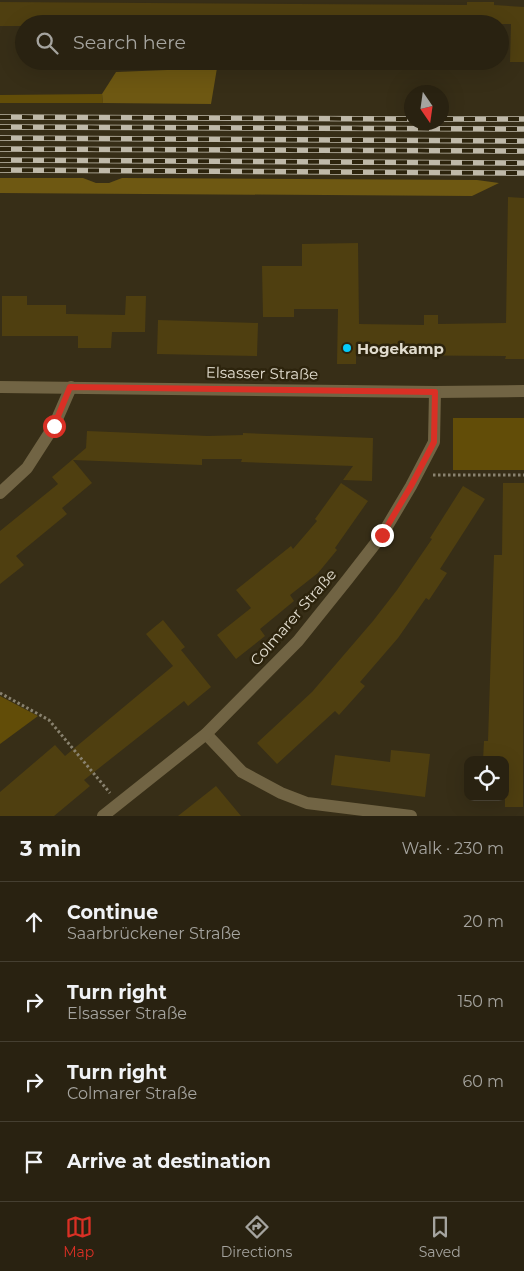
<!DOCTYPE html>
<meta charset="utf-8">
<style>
body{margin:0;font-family:Montserrat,sans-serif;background:#312a1a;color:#f1f3f6}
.controls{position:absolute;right:15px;bottom:15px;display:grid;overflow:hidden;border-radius:10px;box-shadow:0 5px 20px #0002}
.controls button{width:45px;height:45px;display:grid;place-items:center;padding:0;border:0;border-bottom:1px solid #453f31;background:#292211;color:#f1f3f6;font:25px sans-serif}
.compass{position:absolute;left:404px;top:85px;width:45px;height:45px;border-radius:50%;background:#292211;box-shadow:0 5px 20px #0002;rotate:167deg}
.stop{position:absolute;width:15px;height:15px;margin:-11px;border:4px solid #d93025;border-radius:50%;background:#fff}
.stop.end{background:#d93025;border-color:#fff;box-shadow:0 1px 5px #0008}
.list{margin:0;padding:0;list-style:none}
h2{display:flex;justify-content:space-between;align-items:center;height:65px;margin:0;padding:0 20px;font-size:21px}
h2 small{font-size:16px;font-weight:400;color:#a5a49f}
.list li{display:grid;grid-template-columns:32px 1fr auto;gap:15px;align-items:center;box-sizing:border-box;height:80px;padding:0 20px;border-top:1px solid #453f31}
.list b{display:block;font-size:19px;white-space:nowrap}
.list p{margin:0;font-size:16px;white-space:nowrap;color:#a5a49f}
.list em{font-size:16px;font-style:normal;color:#a5a49f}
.icon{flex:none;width:28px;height:28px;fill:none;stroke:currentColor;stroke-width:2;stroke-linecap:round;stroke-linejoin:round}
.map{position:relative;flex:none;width:524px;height:816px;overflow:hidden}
.search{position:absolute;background:#292211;box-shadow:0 5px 20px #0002;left:15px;right:15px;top:15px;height:55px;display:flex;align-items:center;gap:12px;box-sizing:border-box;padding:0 18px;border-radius:28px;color:#a5a49f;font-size:19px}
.sheet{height:385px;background:#292211}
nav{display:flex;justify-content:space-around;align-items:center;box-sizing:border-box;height:70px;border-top:1px solid #453f31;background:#292211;font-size:14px;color:#a5a49f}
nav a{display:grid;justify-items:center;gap:2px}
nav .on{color:#d93025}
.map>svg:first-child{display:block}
.green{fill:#624d08}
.forest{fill:#6e5812}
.building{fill:#4f3f10}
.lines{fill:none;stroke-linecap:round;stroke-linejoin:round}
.path{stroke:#89826f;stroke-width:3;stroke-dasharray:2.5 2.5;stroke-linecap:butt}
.minor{stroke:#716444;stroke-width:12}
.rail-casing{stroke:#bfb9a9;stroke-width:5.5}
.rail{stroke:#2d240d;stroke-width:4;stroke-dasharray:11;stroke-linecap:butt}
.route{stroke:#d93025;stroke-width:6}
.poi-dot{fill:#05cbf9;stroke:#2d240d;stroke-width:2}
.labels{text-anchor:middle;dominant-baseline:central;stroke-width:5;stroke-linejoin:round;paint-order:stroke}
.poi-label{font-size:15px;font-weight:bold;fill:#e1dcce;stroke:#2d240d;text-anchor:start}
.street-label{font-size:15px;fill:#e1dcce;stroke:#2d240d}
</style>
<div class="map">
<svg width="524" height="816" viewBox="0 0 524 816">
<rect width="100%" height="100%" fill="#372e17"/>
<!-- green -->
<g class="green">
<polygon points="102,94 103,103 0,103 0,95"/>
<rect x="453" y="418" width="71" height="52"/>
<polygon points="0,696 38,716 0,744"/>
</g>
<!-- forest -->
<g class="forest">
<polygon points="217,68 211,104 103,103 102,94 116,72"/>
<polygon points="0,178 83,178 96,183 109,183 122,178 477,180 499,183 472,196 0,193"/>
</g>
<!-- building -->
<g class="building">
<polygon points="0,2 467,5 467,2 494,2 494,5 524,7 524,62 510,62 511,24 24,24 24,26 0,26"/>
<polygon points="508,197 524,198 524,359 505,359 506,356 356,355 356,364 337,364 338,309 294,309 294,317 263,317 262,266 302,266 302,244 358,243 359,324 424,325 424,315 438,315 438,324 506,323"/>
<polygon points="2,296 27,296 27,305 66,305 66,314 125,315 126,296 146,296 145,332 112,332 111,348 78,348 78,336 2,336"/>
<polygon points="158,320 258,323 257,356 157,354"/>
<polygon points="87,431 208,436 243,435 243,433 373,438 372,481 343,480 353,466 241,462 242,459 202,459 202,465 73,460 92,483 62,508 67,514 16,556 24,565 0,584 0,531 58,484 52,477 86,448"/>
<polygon points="341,483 368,501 335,548 337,550 318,573 290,595 294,601 260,629 265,636 236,659 217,635 251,608 236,590 291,546 293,549 317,521 315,519"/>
<polygon points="503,483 524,483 523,807 505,807 505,760 483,760 484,741 488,741 494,555 502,555"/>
<polygon points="463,486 485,499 440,569 447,573 429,600 426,598 398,638 360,682 365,686 339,715 335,711 277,764 257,743 312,692 373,621 397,590 432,539 430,538"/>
<polygon points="163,620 185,647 181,650 211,687 188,706 184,701 84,780 90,786 54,816 0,816 0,792 55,745 65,756 173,666 146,634"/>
<polygon points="391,750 430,754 425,797 331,785 335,755 390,762"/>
<polygon points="216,786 241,816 178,816"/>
</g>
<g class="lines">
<!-- path -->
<g class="path">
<polyline points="433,475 524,475"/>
<polyline points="0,693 49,720 110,793"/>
</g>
<!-- minor -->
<g class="minor">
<polyline points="0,387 435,392 524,391"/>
<polyline points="0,493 27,468 54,426 71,387"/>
<polyline points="206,734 242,772 281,793 307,803 411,816"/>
<polyline points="103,816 206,734 298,641 347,580 382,535 411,486 434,442 435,392"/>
</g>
<!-- rail casing -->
<g class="rail-casing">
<g id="rail">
<polyline points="0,117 412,119"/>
<polyline points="442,119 524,119"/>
<polyline points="0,127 524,129"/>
<polyline points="0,138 524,141"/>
<polyline points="0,149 524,151"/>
<polyline points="0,160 524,163"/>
<polyline points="0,170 524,173"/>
</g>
</g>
<!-- rail -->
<use href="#rail" class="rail"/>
</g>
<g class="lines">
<!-- route -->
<polyline class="route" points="54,426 70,387 435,392 434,442 411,486 382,535"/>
</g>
<!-- markers -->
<circle class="poi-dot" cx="347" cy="348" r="5"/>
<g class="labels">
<!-- poi labels -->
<g class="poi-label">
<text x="357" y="348">Hogekamp</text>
</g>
<!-- street labels -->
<g class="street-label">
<text transform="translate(262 373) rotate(1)">Elsasser Straße</text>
<text transform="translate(293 617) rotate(-49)">Colmarer Straße</text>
</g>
</g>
</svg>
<div class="controls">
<button><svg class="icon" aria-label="locate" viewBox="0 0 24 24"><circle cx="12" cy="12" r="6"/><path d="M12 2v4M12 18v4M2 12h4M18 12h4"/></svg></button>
</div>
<svg class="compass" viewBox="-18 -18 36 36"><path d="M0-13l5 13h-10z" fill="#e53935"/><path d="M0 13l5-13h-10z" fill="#a5a49f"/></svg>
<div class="stop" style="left:54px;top:426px"></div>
<div class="stop end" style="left:382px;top:535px"></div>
<div class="search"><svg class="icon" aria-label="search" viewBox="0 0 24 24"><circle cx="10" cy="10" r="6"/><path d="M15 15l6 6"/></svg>Search here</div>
</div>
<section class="sheet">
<h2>3 min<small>Walk · 230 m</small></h2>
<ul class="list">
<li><svg class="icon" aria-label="ahead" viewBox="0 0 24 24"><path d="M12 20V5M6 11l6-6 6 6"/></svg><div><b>Continue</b><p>Saarbrückener Straße</p></div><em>20 m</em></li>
<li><svg class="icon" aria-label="right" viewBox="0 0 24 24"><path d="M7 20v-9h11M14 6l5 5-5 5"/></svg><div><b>Turn right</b><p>Elsasser Straße</p></div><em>150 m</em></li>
<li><svg class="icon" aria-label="right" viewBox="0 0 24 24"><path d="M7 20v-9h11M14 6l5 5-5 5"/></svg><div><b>Turn right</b><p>Colmarer Straße</p></div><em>60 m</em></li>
<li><svg class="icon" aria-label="arrive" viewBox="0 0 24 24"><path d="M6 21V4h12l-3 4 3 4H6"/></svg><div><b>Arrive at destination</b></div></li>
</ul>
</section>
<nav>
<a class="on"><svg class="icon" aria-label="map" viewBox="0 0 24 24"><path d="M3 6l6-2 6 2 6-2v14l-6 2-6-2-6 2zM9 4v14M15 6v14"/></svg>Map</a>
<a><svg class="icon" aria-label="directions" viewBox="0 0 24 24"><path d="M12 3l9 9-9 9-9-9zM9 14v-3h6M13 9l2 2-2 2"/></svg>Directions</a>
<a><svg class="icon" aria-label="saved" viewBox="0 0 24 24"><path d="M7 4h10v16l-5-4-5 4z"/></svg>Saved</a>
</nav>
